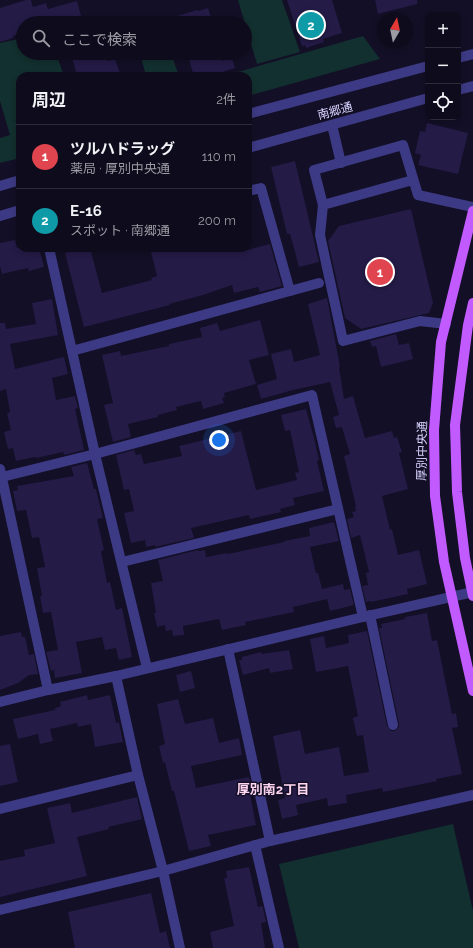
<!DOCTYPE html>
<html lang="ja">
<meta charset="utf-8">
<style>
body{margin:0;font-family:Raleway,"Noto Sans JP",sans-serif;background:#1c1929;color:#f1f3f6}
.controls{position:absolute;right:12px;top:12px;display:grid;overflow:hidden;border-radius:8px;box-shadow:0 2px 6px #0003}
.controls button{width:36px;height:36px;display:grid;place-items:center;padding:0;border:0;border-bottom:1px solid #2e2b3b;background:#0e0b1c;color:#f1f3f6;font:20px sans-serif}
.compass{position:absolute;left:377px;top:12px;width:36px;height:36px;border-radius:50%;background:#0e0b1c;box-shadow:0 2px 6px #0003;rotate:9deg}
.you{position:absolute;left:219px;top:440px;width:14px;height:14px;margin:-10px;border:3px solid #fff;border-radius:50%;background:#1a73e8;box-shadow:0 0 0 6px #1a73e833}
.badge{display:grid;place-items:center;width:26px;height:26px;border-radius:50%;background:#00e5ff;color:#fff;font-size:13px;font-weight:700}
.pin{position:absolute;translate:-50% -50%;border:2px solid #fff;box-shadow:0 1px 4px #0006}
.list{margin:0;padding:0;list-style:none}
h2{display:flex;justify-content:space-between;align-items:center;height:52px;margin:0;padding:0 16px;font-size:17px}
h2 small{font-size:13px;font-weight:400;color:#9b9ba3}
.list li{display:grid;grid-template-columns:26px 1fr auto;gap:12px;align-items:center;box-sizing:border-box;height:64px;padding:0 16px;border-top:1px solid #2e2b3b}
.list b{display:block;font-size:15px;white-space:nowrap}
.list p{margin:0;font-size:13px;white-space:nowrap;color:#9b9ba3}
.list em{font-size:13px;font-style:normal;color:#9b9ba3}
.icon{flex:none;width:22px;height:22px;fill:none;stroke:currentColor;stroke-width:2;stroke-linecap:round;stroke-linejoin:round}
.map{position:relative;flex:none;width:473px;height:948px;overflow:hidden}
.search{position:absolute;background:#0e0b1c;box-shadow:0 2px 6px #0003;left:16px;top:16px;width:236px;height:44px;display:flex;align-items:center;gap:10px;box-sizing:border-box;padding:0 14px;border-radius:22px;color:#9b9ba3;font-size:15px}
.panel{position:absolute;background:#0e0b1c;box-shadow:0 2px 6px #0003;left:16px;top:72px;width:236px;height:180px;border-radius:12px}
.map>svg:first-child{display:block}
.green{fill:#12302f}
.building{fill:#241b47}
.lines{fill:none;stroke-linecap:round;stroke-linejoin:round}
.minor{stroke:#3d3a85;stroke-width:10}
.major{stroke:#c25bff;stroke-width:10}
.labels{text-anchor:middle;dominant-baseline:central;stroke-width:3;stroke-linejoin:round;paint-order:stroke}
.street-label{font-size:12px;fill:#d9d4ff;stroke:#130f26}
.neighbourhood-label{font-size:13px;font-weight:bold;fill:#ffd6f0;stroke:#130f26}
</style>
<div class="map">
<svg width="473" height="948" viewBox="0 0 473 948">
<rect width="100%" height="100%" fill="#130f26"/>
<!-- green -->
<g class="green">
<polygon points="238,0 282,0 300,52 257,64"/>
<polygon points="363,36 380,59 248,96 248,76 224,76"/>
<polygon points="23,38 23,53 56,53 64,76 20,76 20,120 13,121 20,121 20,158 0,163 0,138 10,135 0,101 0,43"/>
<polygon points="140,53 171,53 179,76 146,76"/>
<polygon points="453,824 473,911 473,948 299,948 279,864"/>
</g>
<!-- building -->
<g class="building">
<polygon points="26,0 31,0 33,7 46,3 48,9 77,1 83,23 23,23 23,32 13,36 13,38 0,42 0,8"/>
<polygon points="287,0 332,0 342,33 323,39 324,42 306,48 305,45 302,46"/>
<polygon points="375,0 417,0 417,4 378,14"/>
<polygon points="208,8 213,23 164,23 164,20 197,10 198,11"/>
<polygon points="71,53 105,53 108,61 115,59 121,76 77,76"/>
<polygon points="187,53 220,53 222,61 232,58 235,68 216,74 217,76 194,76"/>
<polygon points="427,123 468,133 458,174 418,165 421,155 415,153 420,131 425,132"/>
<polygon points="295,161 319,262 299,267 290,234 287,234 271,167"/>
<polygon points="411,209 433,303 429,313 361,329 345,318 328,241 339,226"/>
<polygon points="15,240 17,248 39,248 44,267 29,271 28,268 2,274 0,266 0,243"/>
<polygon points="270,244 282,286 260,292 258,287 234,293 232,285 203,295 169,304 170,305 84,327 65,253 85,248 90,248 102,293 152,280 151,278 157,276 150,248 244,248 244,251"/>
<polygon points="327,298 340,367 339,367 344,399 353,396 365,438 392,431 394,438 397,437 402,452 399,453 408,489 382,496 390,530 392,529 398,555 419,550 427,584 407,589 408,594 371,602 371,601 366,602 362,586 368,585 366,573 369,572 360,535 351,538 347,519 354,517 352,512 356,511 355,506 356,506 344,456 350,454 342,427 336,428 333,417 339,415 330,382 293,390 261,399 257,385 277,379 271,354 291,349 294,362 320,355 308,304"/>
<polygon points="52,299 58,335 10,344 15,369 64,357 68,374 52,378 56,400 75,396 78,408 75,409 84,450 64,455 63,452 36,458 35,457 16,461 13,448 8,449 4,432 11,430 7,413 10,412 6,389 0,391 0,323 5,323 6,329 36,324 32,303"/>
<polygon points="260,320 269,355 249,360 256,384 224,393 225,397 222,398 224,403 203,409 201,401 176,407 177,410 158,415 158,417 128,424 131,437 113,442 104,405 113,403 102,355 120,351 121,356 169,346 169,344 202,337 200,328 217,323 220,331"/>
<polygon points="396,334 399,345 409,343 413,359 381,367 376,346 372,347 370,341"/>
<polygon points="306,409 314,438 319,460 317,461 324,491 293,498 295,505 280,509 281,512 250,519 249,515 191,528 194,538 155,547 155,545 146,547 145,540 131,543 124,513 134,511 129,489 124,490 116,455 134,450 136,455 141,454 144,464 182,456 179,446 241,431 256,490 297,480 295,473 299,472 290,430 285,431 281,415"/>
<polygon points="87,463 94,489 96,489 103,518 97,519 104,550 101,551 107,583 110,582 116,610 122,608 132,657 119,660 116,648 105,650 102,637 76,642 82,673 55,678 54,670 51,671 46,652 58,650 51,612 43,613 40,596 42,596 37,568 45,567 39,537 32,538 26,510 17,511 13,491 18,490 17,486 74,476 71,467"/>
<polygon points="334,522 339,541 310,547 316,573 318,573 322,589 343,584 344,590 350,589 354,605 330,611 327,599 293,607 294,612 245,622 246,625 222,630 219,619 183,626 184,635 173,636 172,630 166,631 165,625 157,627 154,613 156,613 151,583 163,581 158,560 198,550 198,551 205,550 206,557 227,553 228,554 284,542 284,541 310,536 309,528"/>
<polygon points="427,613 432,641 437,640 452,714 456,713 458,727 452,728 462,774 436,779 437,781 383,792 382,788 346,795 347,803 328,806 327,798 296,805 298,815 282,819 278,800 285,798 273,736 300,730 305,754 339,747 344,776 369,772 363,735 357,736 353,718 358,716 348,666 316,672 310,639 324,636 326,648 349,643 348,635 367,631 387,726 391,731 395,731 399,727 399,724 379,628 382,628 381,624 405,619 405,617"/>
<polygon points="21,632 22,637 25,637 29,655 34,654 38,674 29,675 18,683 0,690 0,636"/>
<polygon points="289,650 293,669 270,673 269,668 243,675 239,660 242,660 242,657 261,652 262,654"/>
<polygon points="191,671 195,688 180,692 176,675"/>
<polygon points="87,695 88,700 110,695 116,723 119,722 123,742 95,747 91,724 78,727 77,723 50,729 53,741 40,744 38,734 18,739 13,719 55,710 55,708 61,706 60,702"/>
<polygon points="178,699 185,724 213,718 219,743 239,738 242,755 191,766 196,788 249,777 253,793 250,794 256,825 208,835 211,846 189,851 174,791 172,791 165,762 163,763 159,746 165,744 157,704"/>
<polygon points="10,744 18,782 0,786 0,746"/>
<polygon points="137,797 142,819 108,827 109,829 77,837 87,876 0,897 0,861 25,856 24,850 55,843 47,808 70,803 72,813"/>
<polygon points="249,867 258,907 263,906 263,908 266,922 261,923 265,948 213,948 210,932 234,926 224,878 227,878 226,871"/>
<polygon points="151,893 160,933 166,931 170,948 75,948 68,912"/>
</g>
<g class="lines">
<!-- minor -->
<g class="minor">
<polyline points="458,58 473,54"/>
<polyline points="458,90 473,86"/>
<polyline points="248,114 428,66"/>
<polyline points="332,125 341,163"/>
<polyline points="248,148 428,98"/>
<polyline points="413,180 323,205 320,235 343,341 420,321 446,324"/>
<polyline points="0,186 20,180"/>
<polyline points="248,191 261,188 290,291"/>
<polyline points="323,205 314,170 403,145 418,195 473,207"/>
<polyline points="0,216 20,210"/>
<polyline points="49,248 95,454 147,668"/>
<polyline points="72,351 319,283"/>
<polyline points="0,469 48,690"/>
<polyline points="2,477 95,454 312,395 363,617"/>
<polyline points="122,562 338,509"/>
<polyline points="370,615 393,725"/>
<polyline points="228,649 270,841"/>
<polyline points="116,676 138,775 163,871 180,948"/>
<polyline points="0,702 48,690 116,676 363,617 473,592"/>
<polyline points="0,809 138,775"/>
<polyline points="255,845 279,948"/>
<polyline points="0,910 163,871 270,841 473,795"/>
</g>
<!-- major -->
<g class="major">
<polyline points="473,211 441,342 434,430 435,496 444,562 473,691"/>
<polyline points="473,303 468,325 455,425 457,492 465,558 473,596"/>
</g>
</g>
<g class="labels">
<!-- street labels -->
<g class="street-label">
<text transform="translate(335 111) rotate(-15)">南郷通</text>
<text transform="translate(422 451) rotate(-89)">厚別中央通</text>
</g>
<!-- neighbourhood labels -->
<g class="neighbourhood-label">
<text x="273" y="789">厚別南2丁目</text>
</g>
</g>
</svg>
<div class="controls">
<button>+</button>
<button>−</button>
<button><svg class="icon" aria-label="locate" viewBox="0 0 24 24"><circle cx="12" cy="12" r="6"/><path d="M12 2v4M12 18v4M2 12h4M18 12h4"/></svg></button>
</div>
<svg class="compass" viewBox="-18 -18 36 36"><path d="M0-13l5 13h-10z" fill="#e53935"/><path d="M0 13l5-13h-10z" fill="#9b9ba3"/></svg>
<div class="you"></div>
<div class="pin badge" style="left:380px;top:272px;background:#e0444e">1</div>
<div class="pin badge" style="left:311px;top:25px;background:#0f9aa8">2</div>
<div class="search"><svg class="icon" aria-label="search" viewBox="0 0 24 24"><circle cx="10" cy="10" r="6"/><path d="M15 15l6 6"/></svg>ここで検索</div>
<section class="panel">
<h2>周辺<small>2件</small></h2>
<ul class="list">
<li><span class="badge" style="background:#e0444e">1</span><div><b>ツルハドラッグ</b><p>薬局 · 厚別中央通</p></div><em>110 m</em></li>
<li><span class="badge" style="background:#0f9aa8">2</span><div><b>E-16</b><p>スポット · 南郷通</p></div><em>200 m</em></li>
</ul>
</section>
</div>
